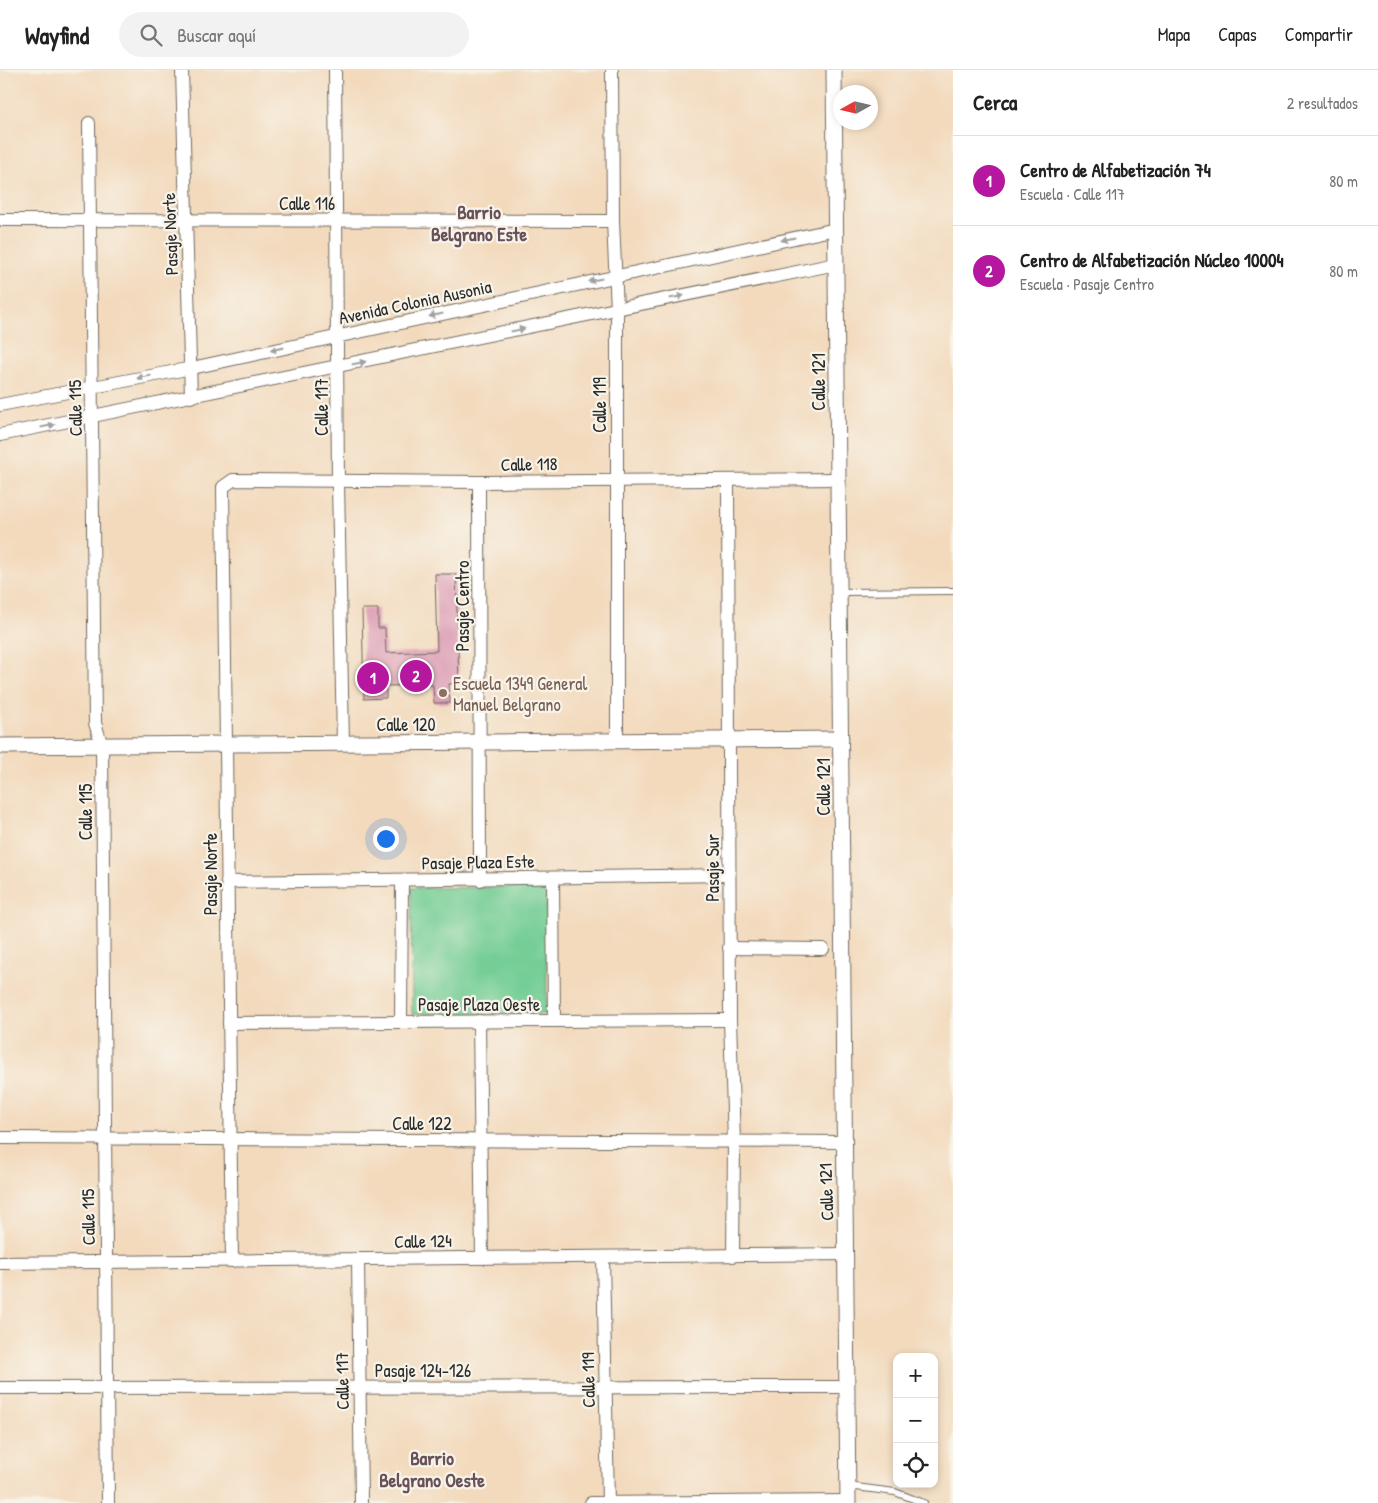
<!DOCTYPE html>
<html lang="es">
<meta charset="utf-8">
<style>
body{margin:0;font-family:"Patrick Hand",sans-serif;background:#f2f2f2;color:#222}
.controls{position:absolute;right:15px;bottom:15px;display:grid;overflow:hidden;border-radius:10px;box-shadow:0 2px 8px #0003}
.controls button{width:45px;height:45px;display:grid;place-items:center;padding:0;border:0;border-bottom:1px solid #e0e0e0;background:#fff;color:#222;font:25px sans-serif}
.compass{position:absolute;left:833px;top:15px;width:45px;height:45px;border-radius:50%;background:#fff;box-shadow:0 2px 8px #0003;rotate:262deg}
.you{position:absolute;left:385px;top:768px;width:18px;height:18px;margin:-12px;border:4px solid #fff;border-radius:50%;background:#1a73e8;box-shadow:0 0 0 8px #1a73e833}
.badge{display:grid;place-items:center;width:32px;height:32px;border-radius:50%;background:#b5179e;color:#fff;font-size:16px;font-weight:700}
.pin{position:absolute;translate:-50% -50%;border:2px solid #fff;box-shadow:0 1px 5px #0006}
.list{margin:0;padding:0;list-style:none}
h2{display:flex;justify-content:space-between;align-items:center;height:65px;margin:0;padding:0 20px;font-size:21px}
h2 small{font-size:16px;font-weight:400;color:#767676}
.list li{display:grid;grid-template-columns:32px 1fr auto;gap:15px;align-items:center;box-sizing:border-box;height:90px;padding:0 20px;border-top:1px solid #e0e0e0}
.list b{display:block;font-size:19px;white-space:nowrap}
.list p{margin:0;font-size:16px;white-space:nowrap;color:#767676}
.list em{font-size:16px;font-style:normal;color:#767676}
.icon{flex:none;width:28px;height:28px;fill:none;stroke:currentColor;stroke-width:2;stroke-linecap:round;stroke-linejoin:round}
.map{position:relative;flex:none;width:953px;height:1433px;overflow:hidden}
header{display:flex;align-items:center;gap:30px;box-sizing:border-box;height:70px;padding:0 25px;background:#fff;border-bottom:1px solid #e0e0e0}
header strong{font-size:24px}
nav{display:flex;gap:28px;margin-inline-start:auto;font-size:18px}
.search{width:350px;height:45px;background:#f2f2f2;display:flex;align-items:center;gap:12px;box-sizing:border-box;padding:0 18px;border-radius:28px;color:#767676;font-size:19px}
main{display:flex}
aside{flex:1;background:#fff}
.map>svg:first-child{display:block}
.green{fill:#74ce95;stroke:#507c60}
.building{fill:#db98b2}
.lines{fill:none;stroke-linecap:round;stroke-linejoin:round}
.service-casing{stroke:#71685e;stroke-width:8}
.minor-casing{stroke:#71685e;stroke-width:14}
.tertiary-casing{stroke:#71685e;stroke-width:17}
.service{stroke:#fff;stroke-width:6}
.minor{stroke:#fff;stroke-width:12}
.tertiary{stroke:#fff;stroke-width:15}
.oneway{fill:#a0a0a0}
.education-dot{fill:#8d6e63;stroke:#f7f3e8;stroke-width:2}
.labels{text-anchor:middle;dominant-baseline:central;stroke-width:4.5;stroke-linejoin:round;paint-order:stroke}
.street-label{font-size:18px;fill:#2b2b2b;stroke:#f7f3e8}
.education-label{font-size:18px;fill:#785e54;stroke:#f7f3e8;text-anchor:start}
.neighbourhood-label{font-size:19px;font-weight:bold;fill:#69515a;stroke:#f7f3e8}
</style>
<header>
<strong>Wayfind</strong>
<div class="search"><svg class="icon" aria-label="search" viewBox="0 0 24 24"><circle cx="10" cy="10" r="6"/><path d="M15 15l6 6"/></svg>Buscar aquí</div>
<nav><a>Mapa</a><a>Capas</a><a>Compartir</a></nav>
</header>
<main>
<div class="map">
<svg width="953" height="1433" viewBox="0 0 953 1433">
<rect width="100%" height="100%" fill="#f7f3e8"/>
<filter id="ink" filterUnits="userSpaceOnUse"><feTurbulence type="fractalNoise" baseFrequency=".02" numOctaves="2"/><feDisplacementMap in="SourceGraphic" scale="10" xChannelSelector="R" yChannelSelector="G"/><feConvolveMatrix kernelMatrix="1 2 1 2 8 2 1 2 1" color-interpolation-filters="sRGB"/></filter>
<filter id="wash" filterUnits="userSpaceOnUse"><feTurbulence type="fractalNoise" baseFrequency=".0096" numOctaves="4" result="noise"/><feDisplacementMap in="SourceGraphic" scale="20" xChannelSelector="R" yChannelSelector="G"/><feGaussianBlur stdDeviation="1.12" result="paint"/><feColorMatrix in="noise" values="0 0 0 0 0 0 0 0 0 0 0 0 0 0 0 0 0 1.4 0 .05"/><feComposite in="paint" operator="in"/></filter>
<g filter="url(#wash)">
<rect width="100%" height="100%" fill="#f3dabd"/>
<!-- green -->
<polygon class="green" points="546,817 547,944 412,944 411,818"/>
<g id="blocks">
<!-- building -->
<polygon class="building" points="435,504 456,504 459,613 449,614 450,633 434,633 433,615 386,616 386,628 364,629 362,539 378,539 378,558 385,558 386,583 437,581"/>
</g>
</g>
<g filter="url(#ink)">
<use href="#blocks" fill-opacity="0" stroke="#71685e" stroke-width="1"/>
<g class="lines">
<!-- service casing -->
<g class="service-casing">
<g id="service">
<polyline points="840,522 953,521"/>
<polyline points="848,1416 895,1422 924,1433"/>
</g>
</g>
<!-- minor casing -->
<g class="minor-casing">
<g id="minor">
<polyline points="182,0 191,327"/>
<polyline points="335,0 338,412 343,673"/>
<polyline points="612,0 613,151 617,240 617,671"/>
<polyline points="89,53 95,653 102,676 108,1433"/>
<polyline points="0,150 613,151"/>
<polyline points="0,335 192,298 836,159"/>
<polyline points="0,365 836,194"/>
<polyline points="728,410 730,950 734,1072 733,1186"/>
<polyline points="479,412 480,810"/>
<polyline points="553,809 554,951"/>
<polyline points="227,812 729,805"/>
<polyline points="729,878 823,879"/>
<polyline points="479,951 482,1188"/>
<polyline points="401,952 402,811"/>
<polyline points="229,953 730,950"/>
<polyline points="0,1068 844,1072"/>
<polyline points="603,1187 608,1433"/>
<polyline points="358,1189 361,1433"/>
<polyline points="232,1191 223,417 233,410 479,412 838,409"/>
<polyline points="0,1193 847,1184"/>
<polyline points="0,1318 846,1317"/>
<polyline points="591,1433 848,1431"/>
</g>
</g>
<!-- tertiary casing -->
<g class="tertiary-casing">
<g id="tertiary">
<polyline points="834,0 848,1433"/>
<polyline points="0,676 841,669"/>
</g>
</g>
<!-- service -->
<use href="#service" class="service"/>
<!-- minor -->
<use href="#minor" class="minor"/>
<!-- tertiary -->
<use href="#tertiary" class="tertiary"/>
</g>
<!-- one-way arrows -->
<defs><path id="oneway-solid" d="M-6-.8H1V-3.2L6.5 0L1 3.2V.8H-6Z" transform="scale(1.25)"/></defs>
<g class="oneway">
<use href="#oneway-solid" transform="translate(788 169) rotate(168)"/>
<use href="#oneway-solid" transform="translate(595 210) rotate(168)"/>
<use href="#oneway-solid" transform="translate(677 227) rotate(-12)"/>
<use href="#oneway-solid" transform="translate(436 245) rotate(168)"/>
<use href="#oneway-solid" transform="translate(518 260) rotate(-12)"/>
<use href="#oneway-solid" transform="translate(277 279) rotate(168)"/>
<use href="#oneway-solid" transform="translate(359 293) rotate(-12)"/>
<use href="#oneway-solid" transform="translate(144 307) rotate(169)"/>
<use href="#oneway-solid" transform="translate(48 356) rotate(-11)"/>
</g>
</g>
<!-- markers -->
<circle class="education-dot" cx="443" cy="623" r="5"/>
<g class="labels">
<!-- street labels -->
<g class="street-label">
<text x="307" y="133">Calle 116</text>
<text transform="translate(170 164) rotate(-92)">Pasaje Norte</text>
<text transform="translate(415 232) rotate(-12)">Avenida Colonia Ausonia</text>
<text transform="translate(818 312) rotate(-90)">Calle 121</text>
<text transform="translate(599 335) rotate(-90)">Calle 119</text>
<text transform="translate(321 337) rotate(-90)">Calle 117</text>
<text transform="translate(75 338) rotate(-91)">Calle 115</text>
<text transform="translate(529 394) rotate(-1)">Calle 118</text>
<text transform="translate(462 536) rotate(-90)">Pasaje Centro</text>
<text x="406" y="654">Calle 120</text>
<text transform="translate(823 717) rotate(-90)">Calle 121</text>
<text transform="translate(85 742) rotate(-90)">Calle 115</text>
<text transform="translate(478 792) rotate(-1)">Pasaje Plaza Este</text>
<text transform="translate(712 798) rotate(-90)">Pasaje Sur</text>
<text transform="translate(210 804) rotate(-90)">Pasaje Norte</text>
<text x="479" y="934">Pasaje Plaza Oeste</text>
<text x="422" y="1053">Calle 122</text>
<text transform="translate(826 1122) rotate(-92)">Calle 121</text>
<text transform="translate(88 1147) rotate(-91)">Calle 115</text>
<text transform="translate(423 1171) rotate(-1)">Calle 124</text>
<text x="423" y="1300">Pasaje 124-126</text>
<text transform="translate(588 1310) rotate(-91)">Calle 119</text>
<text transform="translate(342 1311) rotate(-91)">Calle 117</text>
</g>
<!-- education labels -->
<g class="education-label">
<text x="453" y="613">Escuela 1349 General<tspan x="453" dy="21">Manuel Belgrano</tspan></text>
</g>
<!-- neighbourhood labels -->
<g class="neighbourhood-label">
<text x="479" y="142">Barrio<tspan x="479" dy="22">Belgrano Este</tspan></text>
<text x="432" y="1388">Barrio<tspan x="432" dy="22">Belgrano Oeste</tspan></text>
</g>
</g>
</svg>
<div class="controls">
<button>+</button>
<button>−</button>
<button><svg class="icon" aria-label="locate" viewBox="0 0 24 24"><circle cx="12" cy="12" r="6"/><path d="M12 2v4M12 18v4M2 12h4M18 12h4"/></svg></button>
</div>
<svg class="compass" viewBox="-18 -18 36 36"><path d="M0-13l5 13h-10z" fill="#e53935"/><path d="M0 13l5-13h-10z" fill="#767676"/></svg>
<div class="you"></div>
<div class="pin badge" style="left:373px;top:608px">1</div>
<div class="pin badge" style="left:416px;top:606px">2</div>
</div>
<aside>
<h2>Cerca<small>2 resultados</small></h2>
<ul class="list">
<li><span class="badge">1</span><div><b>Centro de Alfabetización 74</b><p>Escuela · Calle 117</p></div><em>80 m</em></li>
<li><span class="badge">2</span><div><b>Centro de Alfabetización Núcleo 10004</b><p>Escuela · Pasaje Centro</p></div><em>80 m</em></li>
</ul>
</aside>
</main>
